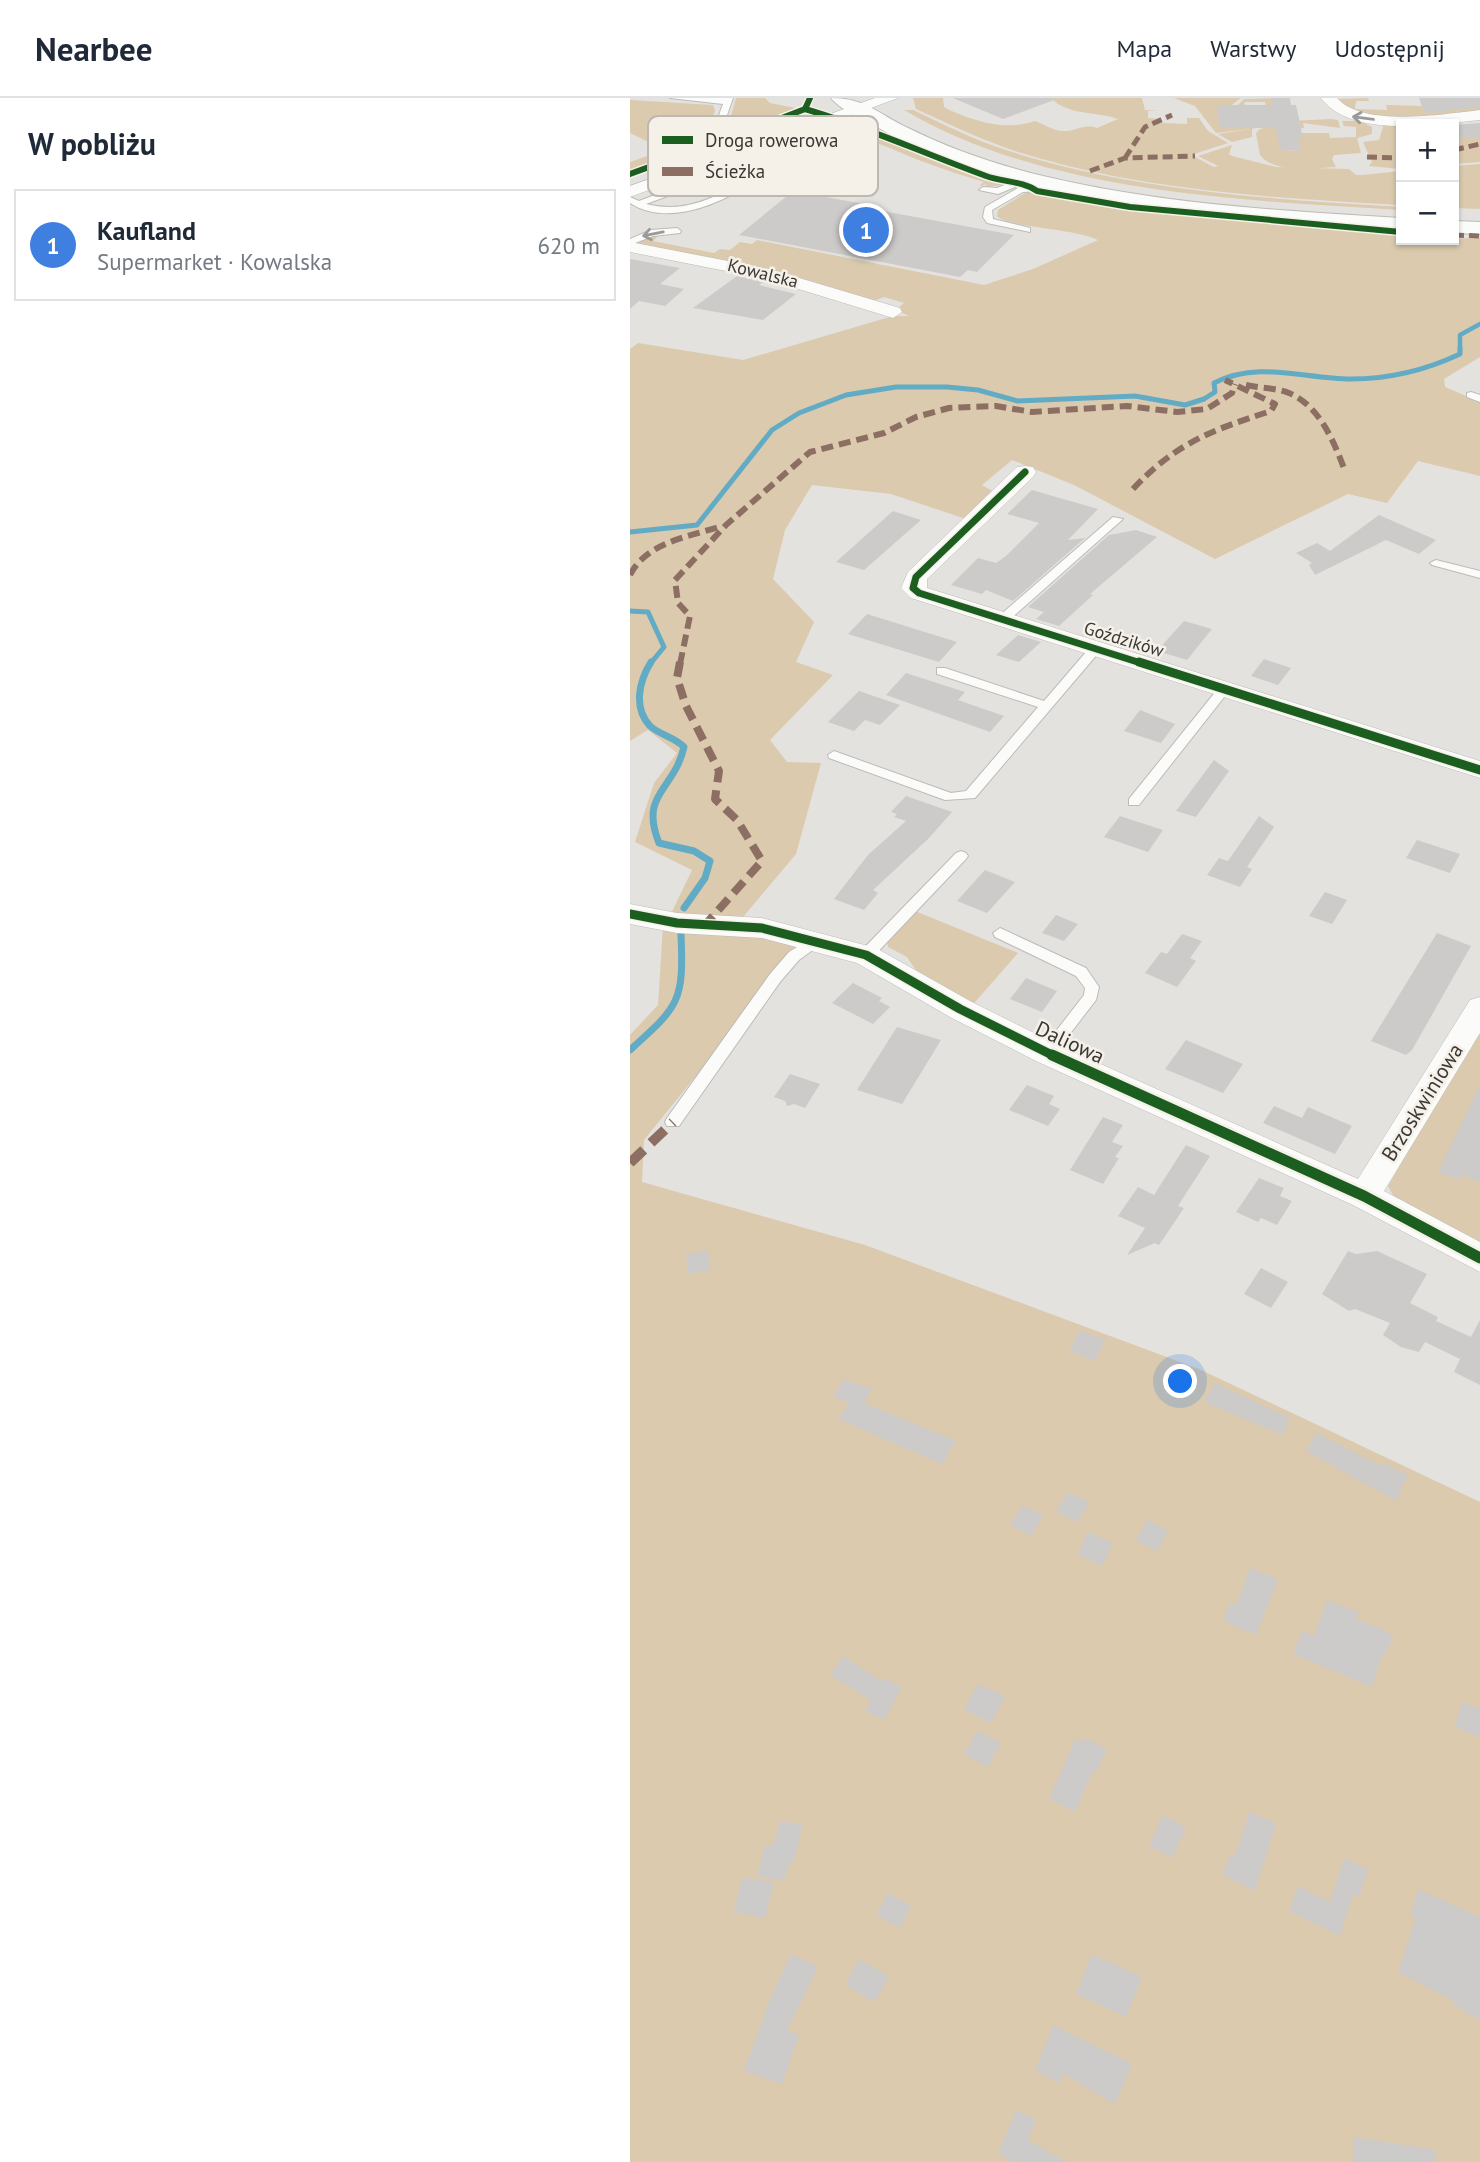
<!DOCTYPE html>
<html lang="pl">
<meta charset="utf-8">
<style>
body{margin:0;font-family:"PT Sans",sans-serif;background:#f2f2f3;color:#1f2937}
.controls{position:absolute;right:21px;top:21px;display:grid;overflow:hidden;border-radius:0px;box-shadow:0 2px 5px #0004}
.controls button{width:63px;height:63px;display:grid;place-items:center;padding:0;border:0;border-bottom:2px solid #e0e1e3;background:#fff;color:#1f2937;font:35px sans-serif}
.you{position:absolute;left:551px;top:1284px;width:24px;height:24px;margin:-18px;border:5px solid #fff;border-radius:50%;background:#1a73e8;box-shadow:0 0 0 10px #1a73e833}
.badge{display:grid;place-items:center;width:46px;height:46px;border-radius:50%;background:#2563eb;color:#fff;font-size:23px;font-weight:700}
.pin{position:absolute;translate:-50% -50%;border:4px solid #fff;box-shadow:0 2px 7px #0006}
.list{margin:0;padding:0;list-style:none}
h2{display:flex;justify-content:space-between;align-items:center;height:91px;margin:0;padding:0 28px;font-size:30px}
h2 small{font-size:23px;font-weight:400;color:#747a83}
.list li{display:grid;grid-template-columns:46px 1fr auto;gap:21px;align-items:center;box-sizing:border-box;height:112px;margin:0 14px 14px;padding:0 14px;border:2px solid #e0e1e3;border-radius:0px}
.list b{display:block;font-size:26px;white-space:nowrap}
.list p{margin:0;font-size:23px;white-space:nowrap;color:#747a83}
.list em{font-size:23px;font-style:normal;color:#747a83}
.map{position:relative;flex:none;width:850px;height:2064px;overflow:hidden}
header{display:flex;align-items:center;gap:42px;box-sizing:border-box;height:98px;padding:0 35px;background:#fff;border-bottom:2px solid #e0e1e3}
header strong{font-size:33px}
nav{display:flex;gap:38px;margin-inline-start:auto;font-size:24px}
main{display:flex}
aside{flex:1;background:#fff}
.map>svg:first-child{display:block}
.green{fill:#dbcaae}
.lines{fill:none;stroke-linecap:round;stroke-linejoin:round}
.stream-far2{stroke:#62abc5;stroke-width:4.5}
.stream-far1{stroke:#62abc5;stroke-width:5}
.stream{stroke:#62abc5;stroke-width:7}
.building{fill:#cdcbc9}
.service-casing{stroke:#bcbbb8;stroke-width:2}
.minor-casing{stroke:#bcbbb8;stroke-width:1}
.secondary-casing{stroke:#bcbbb8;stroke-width:2}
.service{fill:#fbfbfa;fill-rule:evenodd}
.minor{fill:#fbfbfa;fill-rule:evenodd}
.secondary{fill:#fbfbfa;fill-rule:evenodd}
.quiet-far3{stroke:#8d6e63;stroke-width:5;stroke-dasharray:10 5;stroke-linecap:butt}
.quiet-far2{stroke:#8d6e63;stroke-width:6;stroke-dasharray:12 6;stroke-linecap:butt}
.quiet-far1{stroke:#8d6e63;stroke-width:8;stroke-dasharray:15 8;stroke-linecap:butt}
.quiet{stroke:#8d6e63;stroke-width:10;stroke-dasharray:19 10;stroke-linecap:butt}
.cycleway-far3-casing{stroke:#f5f0e8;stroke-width:9}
.cycleway-far2-casing{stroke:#f5f0e8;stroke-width:10}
.cycleway-far1-casing{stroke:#f5f0e8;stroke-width:12}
.cycleway-casing{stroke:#f5f0e8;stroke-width:16}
.cycleway-far3{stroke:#1b5e20;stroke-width:6}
.cycleway-far2{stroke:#1b5e20;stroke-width:7}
.cycleway-far1{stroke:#1b5e20;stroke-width:9}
.cycleway{stroke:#1b5e20;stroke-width:11}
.oneway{stroke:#9a9a98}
.labels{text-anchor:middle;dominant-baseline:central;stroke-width:5;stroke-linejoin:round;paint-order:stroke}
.far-street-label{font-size:18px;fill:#3a3835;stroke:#f5f0e8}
.street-label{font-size:21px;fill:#3a3835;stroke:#f5f0e8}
.key{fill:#f5f0e8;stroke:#bdb9b2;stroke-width:2}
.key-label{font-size:19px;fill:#3a3835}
</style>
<header>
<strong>Nearbee</strong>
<nav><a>Mapa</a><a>Warstwy</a><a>Udostępnij</a></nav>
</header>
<main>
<aside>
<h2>W pobliżu<small></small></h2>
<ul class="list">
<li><span class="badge" style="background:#3f7fe0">1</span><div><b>Kaufland</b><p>Supermarket · Kowalska</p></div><em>620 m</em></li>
</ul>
</aside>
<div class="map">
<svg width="850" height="2064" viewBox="0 0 850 2064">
<rect width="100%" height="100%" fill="#e4e2de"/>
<!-- green -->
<g class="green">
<polygon points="106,0 135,0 140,5 170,11 109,35 96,36"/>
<path d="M283,0H313L314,9L319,12C348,24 374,33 405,23C413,26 423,32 431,33C447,34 452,25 467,30L488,21C467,13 438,18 421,0H512L515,12L529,13H518V20L531,21L532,25L557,26V20H569L578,33L598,45L561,57L584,69L588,68L568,58L602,47L599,56L602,58L646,69L719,71L726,77H733L771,73V107C646,100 516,93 395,56C357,45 322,27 286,11Z"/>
<polygon points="544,0 611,0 600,8 608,7 614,1 649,0 650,9 636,9 635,4 614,4 615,8 667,13 669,21 627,29 622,31 622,39 602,44 588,36 621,31 586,35 565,8"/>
<polygon points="738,0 739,3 726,3 725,11 757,12 756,7 793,8 850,2 850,15 741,20 719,14 707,1"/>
<polygon points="0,2 83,7 85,13 77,35 79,42 47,59 0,75 0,64 35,52 0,35"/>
<path d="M274,12H283C313,26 344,42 376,52C502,93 640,101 771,109V112C610,102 417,96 274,12Z"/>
<path d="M701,21L708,22L710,30L673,25L674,30L647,32L651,52L670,53L667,35H699L700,40L726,39V29L714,28L712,23H730L742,29V36L727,40L731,55L704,57L702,61L706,69C685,70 644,76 630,57L626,35L630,31L661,23Z"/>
<polygon points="754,26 771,26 771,71 739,68 742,64 733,44 749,42"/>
<path d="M197,28L231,29L305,63L374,87L354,89L358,86L349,88L354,84C335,78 315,72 297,65C260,52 227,30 186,37Z"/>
<polygon points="824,34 826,39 850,37 850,64 824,66"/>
<polygon points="850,66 850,111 824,110 824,68"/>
<path d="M397,94L568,119L771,136V142L850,140V259L814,281L815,289L850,304V378L788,363L757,405L718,396L585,461L444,387L382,362L352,387L366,395L336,421L261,396L182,387L155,432L143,481L184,524L166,564L203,577L140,642L157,664L191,665L166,756L108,825L39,820L62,772L5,744L24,685L47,655L18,632L0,643V251L8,245L113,262L263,218H279L266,212L274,205L254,199L241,204L6,145L22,137H29L23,143L84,155L90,151L100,152L110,144L122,146L127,142L354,187L403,171L468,142C444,130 379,130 367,118L368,112Z"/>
<polygon points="285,813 388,855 339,911 294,885 277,859 258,849 257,841"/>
<polygon points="33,828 175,843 14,1042 12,1084 235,1147 569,1271 850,1404 850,2064 0,2064 0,937 28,907"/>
<polygon points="850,929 850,1147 766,1103 758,1088"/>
</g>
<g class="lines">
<!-- stream-far2 -->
<polyline class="stream-far2" points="830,252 830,237 850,226"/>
<!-- stream-far1 -->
<g class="stream-far1">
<path d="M0,434L67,427L142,332L169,315L216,297L266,289H317L348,292L388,303L505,298L555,307L574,301L585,294L584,285C628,262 674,281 721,281C759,281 796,272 830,256V250"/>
<polyline points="0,513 18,514 34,549 20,566"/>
</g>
<!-- stream -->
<g class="stream">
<path d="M21,564C9,583 3,610 20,628C30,637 44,639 54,649C44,693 9,695 29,745L64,753L80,763L75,780L54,810"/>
<path d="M0,952C49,908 54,904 51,837"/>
</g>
</g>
<!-- building -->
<g class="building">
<polygon points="323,0 424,0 424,2 373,21"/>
<polygon points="641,0 660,0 661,7 666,7 673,40 668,40 671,53 650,52 646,30 590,30 587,7 643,7"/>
<polygon points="789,0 850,0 850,9 794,15"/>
<polygon points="850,25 850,39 824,39 824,27"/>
<polygon points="163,93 250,109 247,112 384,137 347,174 338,172 330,179 109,137"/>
<polygon points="0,161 50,170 30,186 54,191 35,208 9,203 0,211"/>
<polygon points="107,178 133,184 129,187 166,196 133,222 63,210"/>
<polygon points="402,392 468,411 438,442 455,440 383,503 356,492 352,496 321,487 348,460 366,465 376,458 409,425 377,416"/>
<polygon points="263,413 291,422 234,472 206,464"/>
<polygon points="749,417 806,442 789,456 756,442 685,477 679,467 682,465 666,455 687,445 700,453"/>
<polygon points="506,432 527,439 460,496 463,497 429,528 406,521 414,514 398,509 479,437"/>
<polygon points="237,516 327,544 309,564 218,536"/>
<polygon points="554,523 582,531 557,562 527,553"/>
<polygon points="388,537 411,544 389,564 366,557"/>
<polygon points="634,561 661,570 648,587 621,578"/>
<polygon points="276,575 335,594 328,602 374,618 360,634 256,597"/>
<polygon points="229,593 270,607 250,627 235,622 224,633 198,624"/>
<polygon points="510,612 545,626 531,645 494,633"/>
<polygon points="584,662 599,673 566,719 546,713"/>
<polygon points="276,698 322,714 298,741 243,792 248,795 234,812 204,801 238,757 276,723 264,719 267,716 261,714"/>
<polygon points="490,718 533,732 518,754 474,739"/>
<polygon points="629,718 644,729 617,769 622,771 610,789 577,777 589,760 598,763"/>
<polygon points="787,742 830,756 820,775 776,760"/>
<polygon points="355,772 385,784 357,815 327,803"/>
<polygon points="695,794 717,802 702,826 679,818"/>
<polygon points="426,817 448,826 434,843 412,835"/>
<polygon points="807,835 841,848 782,952 776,957 741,943"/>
<polygon points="552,836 572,843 560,860 566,863 547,889 515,875 531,854 537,856"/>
<polygon points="396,880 427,893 412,914 380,901"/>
<polygon points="223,885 252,900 249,903 260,909 243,926 202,905"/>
<polygon points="267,929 311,942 272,1006 227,992"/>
<polygon points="556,942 613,966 593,995 535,971"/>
<polygon points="160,976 190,986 175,1010 164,1006 157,1008 155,1003 144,999"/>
<polygon points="397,987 424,998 419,1006 430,1011 418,1028 379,1012"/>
<polygon points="850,987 850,1085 832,1076 830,1082 808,1074"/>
<polygon points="644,1008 672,1020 678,1009 722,1028 705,1056 633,1025"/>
<polygon points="473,1019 493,1027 482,1044 493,1048 485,1059 489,1060 473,1086 440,1072"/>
<polygon points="556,1047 580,1058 548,1108 554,1110 529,1147 525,1145 497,1157 515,1130 488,1118 508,1089 524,1097"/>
<polygon points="629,1080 654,1090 650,1098 662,1103 647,1127 631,1120 628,1124 606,1114"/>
<polygon points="78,1152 80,1172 58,1176 56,1156"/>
<polygon points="718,1153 726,1156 747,1153 797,1176 780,1205 808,1219 806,1223 841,1239 850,1222 850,1287 824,1274 830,1261 795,1244 789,1254 771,1249 753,1237 760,1225 725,1211 719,1213 692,1196"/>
<polygon points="631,1170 658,1184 641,1210 614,1196"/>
<polygon points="450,1232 475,1242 465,1263 439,1253"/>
<polygon points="214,1281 242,1291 234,1305 326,1343 312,1366 208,1321 219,1305 203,1299"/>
<polygon points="585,1285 660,1320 653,1337 574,1304"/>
<polygon points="687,1335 751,1368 753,1365 778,1377 766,1403 676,1353"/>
<polygon points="437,1394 459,1404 448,1424 426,1414"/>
<polygon points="392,1407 413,1418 401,1438 380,1427"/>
<polygon points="517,1422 538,1432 527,1453 506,1443"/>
<polygon points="458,1434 483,1445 472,1468 447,1456"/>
<polygon points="620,1470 648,1481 626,1537 593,1523 600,1504 606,1507"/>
<polygon points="697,1502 728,1514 726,1520 764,1537 754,1558 752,1557 742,1589 663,1556 672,1533 684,1538"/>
<polygon points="213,1558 251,1583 253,1580 272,1589 254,1622 235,1613 241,1602 200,1577"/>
<polygon points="348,1586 375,1598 361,1625 334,1611"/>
<polygon points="832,1604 850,1611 850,1639 825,1629"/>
<polygon points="347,1633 371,1645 358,1669 334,1656"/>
<polygon points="446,1640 453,1644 455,1640 477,1651 466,1674 463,1672 445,1714 419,1701"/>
<polygon points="619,1714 646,1725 625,1793 592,1776 601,1756 605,1758"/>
<polygon points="533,1717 556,1729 542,1760 519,1748"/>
<polygon points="150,1723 173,1727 163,1766 159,1765 154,1783 127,1778 135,1746 143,1748"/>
<polygon points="714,1760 738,1771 729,1799 723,1796 710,1838 659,1813 668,1788 700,1804"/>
<polygon points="113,1779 144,1785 135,1820 103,1814"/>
<polygon points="788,1791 850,1819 850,1922 823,1907 824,1903 768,1874 786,1820 780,1818"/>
<polygon points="258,1795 281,1808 270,1830 246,1817"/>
<polygon points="161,1856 188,1869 157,1933 169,1937 152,1986 114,1973 141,1898"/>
<polygon points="462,1856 512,1879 496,1919 446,1896"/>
<polygon points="229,1861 259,1878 245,1904 215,1887"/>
<polygon points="423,1927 502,1966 485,2006 433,1976 429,1985 405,1972"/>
<polygon points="386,2012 406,2022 398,2042 437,2064 383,2064 368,2056"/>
<polygon points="724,2039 806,2052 805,2064 723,2064"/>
</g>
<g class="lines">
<!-- service casing -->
<g class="service-casing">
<g id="service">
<polygon points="40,0 103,0 91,34 100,44 99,53 93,53 92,44 83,34 93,6"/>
<polygon points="125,36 132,38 127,45 181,70 184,80 178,80 175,74 119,48"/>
<path d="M82,61L86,63L89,72L109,83L107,94C76,111 33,126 0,105V99L9,103L83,75L78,63ZM89,79L102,86L100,91C73,105 47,114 16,106Z"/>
<polygon points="382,84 385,85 385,89 368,96 349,92 353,89 367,90"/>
<polygon points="427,87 430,88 430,92 393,94 362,112 363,121 400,130 400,134 357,125 353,119 355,109 388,90"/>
<polygon points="47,130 51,133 50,135 23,138 0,147 0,141 21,132"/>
<polygon points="841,294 850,297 850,304 837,299 837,295"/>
<polygon points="483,419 493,421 377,524 369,524 369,518"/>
<polygon points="806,462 850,473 850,480 802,467 800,465"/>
<polygon points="466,546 470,547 470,553 345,700 315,702 199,660 198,657 204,653 321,695 336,693 408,609 307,576 307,570 315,570 414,603 462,547"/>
<polygon points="595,586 599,587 599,593 509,707 499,707 499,701 591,587"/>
<polygon points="331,753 336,755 338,758 336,761 241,861 231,861 229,857 231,853 326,755"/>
<polygon points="370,830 456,870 469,889 466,902 422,959 412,959 409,955 454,897 455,890 446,878 365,839 363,835"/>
<polygon points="186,837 193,842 191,846 169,862 150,884 49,1028 37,1028 35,1024 37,1020 140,876 159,854"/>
</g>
</g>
<!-- minor casing -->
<g class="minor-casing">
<g id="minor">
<polygon points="245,0 268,0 0,99 0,88"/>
<path d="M691,0H707C733,30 814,16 850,12V22C805,26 721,41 691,0Z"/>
<polygon points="0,144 139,171 270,210 272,214 263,220 136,181 0,154"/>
<polygon points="395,368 403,369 406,374 403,379 297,481 297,490 850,663 850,680 281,500 271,490 278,474 387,369"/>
<polygon points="0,806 47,815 132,820 246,850 340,903 428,947 728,1081 840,902 850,899 850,935 754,1093 850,1144 850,1174 723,1107 406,963 320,919 227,865 132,840 47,835 0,826"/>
</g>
</g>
<!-- secondary casing -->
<g class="secondary-casing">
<g id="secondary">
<path d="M201,0C236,0 248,16 278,30C320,51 367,67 413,78C530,106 651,113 771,120V132C605,125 392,112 245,28C232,20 210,12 201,0Z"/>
<polygon points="824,123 850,124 850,136 824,135"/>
</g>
</g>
<!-- service -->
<use href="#service" class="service"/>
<!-- minor -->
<use href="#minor" class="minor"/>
<!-- secondary -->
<use href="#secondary" class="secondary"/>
<!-- quiet-far3 -->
<g class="quiet-far3">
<polyline points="824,52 850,46"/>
<polyline points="737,59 771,60"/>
<polyline points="495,60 515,29 542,17"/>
<polyline points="460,73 495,60 565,58"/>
<polyline points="824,137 850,138"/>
</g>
<!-- quiet-far2 -->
<g class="quiet-far2">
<path d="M616,287C630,290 646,290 659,295C690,308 704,344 715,373"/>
<path d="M503,391C546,345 582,332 641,313L645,306L595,282"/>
<path d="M0,477C17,444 58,439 92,428"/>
<polyline points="50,566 60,518 48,505 45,482 96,427 180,354 254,335 286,319 319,310 366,308 402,314 497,308 547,314 577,311 602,295 605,286"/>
</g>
<!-- quiet-far1 -->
<polyline class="quiet-far1" points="50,564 47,580 56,608 89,673 85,701 107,722 132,763 75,827"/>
<!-- quiet -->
<polyline class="quiet" points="0,1065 43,1024"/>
<!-- cycleway-far3 casing -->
<g class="cycleway-far3-casing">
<g id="cycleway-far3">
<path d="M180,0L175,11C237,29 295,56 356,78C372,84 393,83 407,93L500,109L771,134"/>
<polyline points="0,76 52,57 67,46 111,36 175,11"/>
</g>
</g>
<!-- cycleway-far2 casing -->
<g class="cycleway-far2-casing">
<polyline id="cycleway-far2" points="395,374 286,479 283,490 289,495 514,566"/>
</g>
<!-- cycleway-far1 casing -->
<g class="cycleway-far1-casing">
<g id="cycleway-far1">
<polyline points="509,564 850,672"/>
<polyline points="0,816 47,825 132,830 236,857 330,911 426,959"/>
</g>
</g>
<!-- cycleway casing -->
<g class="cycleway-casing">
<polyline id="cycleway" points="422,957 734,1098 850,1160"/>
</g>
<!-- cycleway-far3 -->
<use href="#cycleway-far3" class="cycleway-far3"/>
<!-- cycleway-far2 -->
<use href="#cycleway-far2" class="cycleway-far2"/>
<!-- cycleway-far1 -->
<use href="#cycleway-far1" class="cycleway-far1"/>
<!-- cycleway -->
<use href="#cycleway" class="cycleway"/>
</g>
<!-- one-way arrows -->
<defs><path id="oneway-shaft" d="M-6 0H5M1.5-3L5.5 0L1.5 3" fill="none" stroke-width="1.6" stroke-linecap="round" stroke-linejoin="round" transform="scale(1.75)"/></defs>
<g class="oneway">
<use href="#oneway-shaft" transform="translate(733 20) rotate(-172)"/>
<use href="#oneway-shaft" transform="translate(23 136) rotate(169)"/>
</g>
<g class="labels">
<!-- far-street labels -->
<g class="far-street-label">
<text transform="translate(133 175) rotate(14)">Kowalska</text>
<text transform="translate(494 541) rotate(17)">Goździków</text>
</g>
<!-- street labels -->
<g class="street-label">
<text transform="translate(440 944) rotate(25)">Daliowa</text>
<text transform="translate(792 1004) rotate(-58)">Brzoskwiniowa</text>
</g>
</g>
<!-- legend -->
<rect x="18" y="18" width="230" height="80" rx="10" class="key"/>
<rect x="32" y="38" width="31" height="8" fill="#1b5e20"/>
<rect x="32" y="69" width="31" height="9" fill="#8d6e63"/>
<g class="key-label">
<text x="75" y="49">Droga rowerowa</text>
<text x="75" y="80">Ścieżka</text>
</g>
</svg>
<div class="controls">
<button>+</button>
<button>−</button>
</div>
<div class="you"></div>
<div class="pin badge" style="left:236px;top:132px;background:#3f7fe0">1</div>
</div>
</main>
